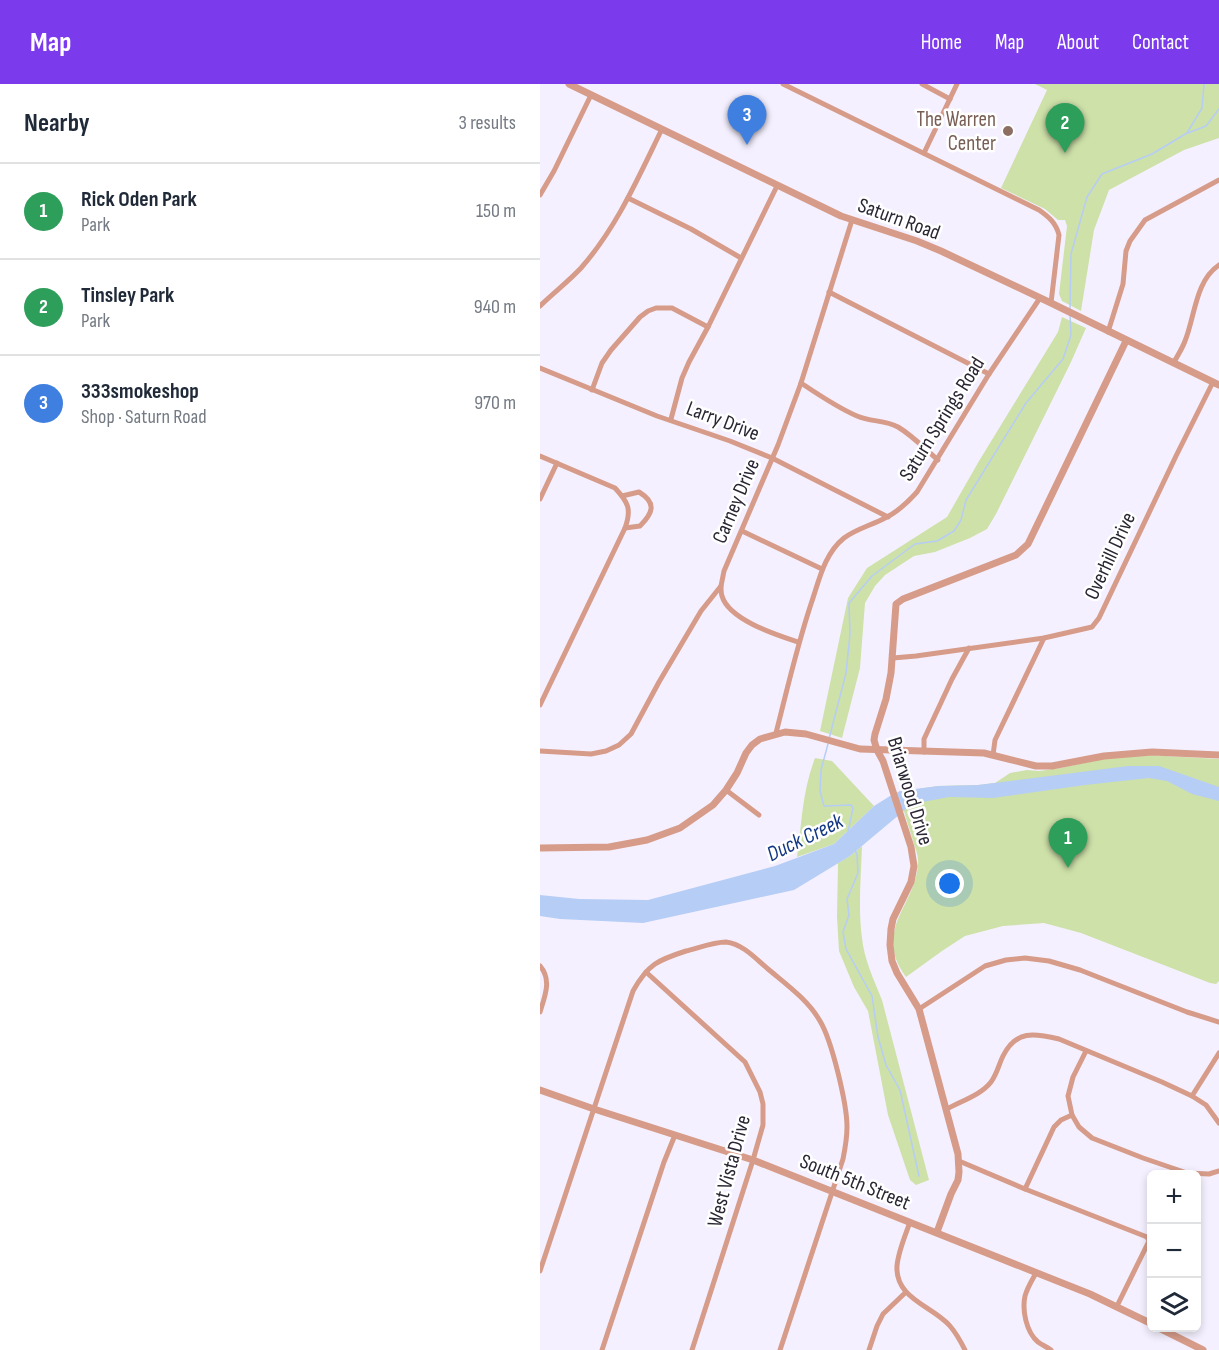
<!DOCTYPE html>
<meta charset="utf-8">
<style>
body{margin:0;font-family:"Sofia Sans Condensed",sans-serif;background:#f2f2f3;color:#1f2937}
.controls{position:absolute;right:18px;bottom:18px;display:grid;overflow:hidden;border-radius:9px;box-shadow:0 3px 9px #0003}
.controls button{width:54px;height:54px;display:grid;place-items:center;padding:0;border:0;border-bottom:2px solid #e0e1e3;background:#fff;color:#1f2937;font:30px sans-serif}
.you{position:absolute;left:410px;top:800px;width:21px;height:21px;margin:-15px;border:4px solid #fff;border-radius:50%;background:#1a73e8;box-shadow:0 0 0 9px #1a73e833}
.badge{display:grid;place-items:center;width:39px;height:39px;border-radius:50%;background:#7c3aed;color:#fff;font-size:20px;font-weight:700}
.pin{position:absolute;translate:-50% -50px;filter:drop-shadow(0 2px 3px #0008)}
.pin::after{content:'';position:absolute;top:32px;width:21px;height:18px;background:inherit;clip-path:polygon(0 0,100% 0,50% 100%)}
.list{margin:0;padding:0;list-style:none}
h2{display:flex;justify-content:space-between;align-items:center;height:78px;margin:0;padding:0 24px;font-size:26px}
h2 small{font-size:20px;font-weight:400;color:#747a83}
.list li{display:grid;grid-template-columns:39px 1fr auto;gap:18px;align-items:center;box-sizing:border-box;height:96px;padding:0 24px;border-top:2px solid #e0e1e3}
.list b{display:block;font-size:22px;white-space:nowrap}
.list p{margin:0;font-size:20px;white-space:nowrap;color:#747a83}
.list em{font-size:20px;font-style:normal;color:#747a83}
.icon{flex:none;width:33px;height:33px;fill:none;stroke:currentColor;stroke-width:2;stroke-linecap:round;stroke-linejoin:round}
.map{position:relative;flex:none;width:679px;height:1266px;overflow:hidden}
header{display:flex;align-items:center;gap:36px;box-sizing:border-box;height:84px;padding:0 30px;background:#7c3aed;color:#fff}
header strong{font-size:28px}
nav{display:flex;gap:33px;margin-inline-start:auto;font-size:21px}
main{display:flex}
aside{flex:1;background:#fff}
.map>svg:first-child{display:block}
.green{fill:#cee1a9}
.water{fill:#b6cdf6}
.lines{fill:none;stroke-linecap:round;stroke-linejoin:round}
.stream{stroke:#b6cdf6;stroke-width:1.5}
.minor{stroke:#d69c89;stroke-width:5}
.tertiary{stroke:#d69c89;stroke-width:7}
.education-dot{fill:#8d6e63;stroke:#fff;stroke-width:2}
.labels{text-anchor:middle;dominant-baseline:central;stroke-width:5;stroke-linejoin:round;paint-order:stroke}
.education-label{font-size:21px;fill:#785e54;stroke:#fff;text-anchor:end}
.street-label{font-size:21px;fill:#2a2633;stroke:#fff}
.water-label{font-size:22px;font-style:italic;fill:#123884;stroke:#fff}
</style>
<header>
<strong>Map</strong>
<nav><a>Home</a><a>Map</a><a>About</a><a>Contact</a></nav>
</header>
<main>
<aside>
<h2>Nearby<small>3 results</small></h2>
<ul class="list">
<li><span class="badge" style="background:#2e9e5b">1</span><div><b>Rick Oden Park</b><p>Park</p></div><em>150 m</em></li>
<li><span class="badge" style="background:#2e9e5b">2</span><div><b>Tinsley Park</b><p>Park</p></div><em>940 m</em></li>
<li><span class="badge" style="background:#3f7fe0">3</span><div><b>333smokeshop</b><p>Shop · Saturn Road</p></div><em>970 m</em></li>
</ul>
</aside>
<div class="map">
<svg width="679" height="1266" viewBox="0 0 679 1266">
<rect width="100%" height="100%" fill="#f5f0ff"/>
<!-- green -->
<g class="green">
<polygon points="495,0 679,0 679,54 644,66 569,106 554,146 541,227 522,217 519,210 527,142 525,136 518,136 505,125 461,104 507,6"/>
<polygon points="522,233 546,244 531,278 456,430 447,445 430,454 395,468 374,472 345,491 335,502 325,519 320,584 302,654 280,647 308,514 327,484 407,433 439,377 518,248"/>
<path d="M607,671L679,675V897L676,900L670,899L541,849L504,839L463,842L425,852L402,867L366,893C332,846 375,823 378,780C379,772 375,764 373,757C368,740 363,724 358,708L398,702L438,701L455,699L470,689L487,686L499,687L520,684L568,674Z"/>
<path d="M275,674L292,677L334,722L294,760L257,773C262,738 262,708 275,674Z"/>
<path d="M322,762C321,792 318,824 322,854C324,875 334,896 342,916L389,1096L376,1101L370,1096L348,1031L328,927L314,903L299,867L297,833L298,779L310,772Z"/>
</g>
<!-- water -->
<polygon class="water" points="588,682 619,682 679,703 679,717 652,710 627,697 609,694 545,701 453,714 409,713 372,720 310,772 254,806 103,839 20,835 0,832 0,811 39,815 108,816 235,782 294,760 334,722 350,712 360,707 398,702 438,701"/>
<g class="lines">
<!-- stream -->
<g class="stream">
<polyline points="648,49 666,42 679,25"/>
<polyline points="530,226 531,170 547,113 562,90 612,70 647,49 662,24 664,0"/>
<polyline points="289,655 306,589 310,550 309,519 332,492 375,460 397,457 414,447 421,436 426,416 486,319 523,275 531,251 530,230"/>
<polyline points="288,660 281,686 280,707 284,722 311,721 313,724 308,747"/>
<polyline points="315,766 317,771 318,789 307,815 309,831 303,848 306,865 332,912 338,953 346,981 360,1006 379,1092"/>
</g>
<!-- minor -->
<g class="minor">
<path d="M243,0L499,126C509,133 516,139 519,151L511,219"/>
<polyline points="382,0 410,15"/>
<polyline points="384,69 417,0"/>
<polyline points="0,111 14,87 51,11"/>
<polyline points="88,114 151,145 201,174"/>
<polyline points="289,208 449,290"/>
<path d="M0,222C13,209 28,198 41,184C77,143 98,94 122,45"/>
<polyline points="568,248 583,200 586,167 590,157 605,136 679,96"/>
<path d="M634,278C638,271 642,265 645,257C655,233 655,197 679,181"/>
<polyline points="0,284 117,332 190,357 232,374 348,433"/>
<path d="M261,299C279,311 298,324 317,332C331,338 345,336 358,343C373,352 385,365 398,376"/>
<polyline points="52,306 62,279 71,266 100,233 108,227 116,224 132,224 168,243"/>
<polyline points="131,335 142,294 149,278 168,243 237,102"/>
<path d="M0,372L75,404C88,418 92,425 85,444L0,621"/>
<path d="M82,412L99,408C117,419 113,429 100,442L85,444"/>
<polyline points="0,415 17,379"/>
<polyline points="202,447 282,485"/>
<path d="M181,502C181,505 181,509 182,512C189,536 237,551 258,558"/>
<polyline points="353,574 376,572 504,554 552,543 559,534 636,372 673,298"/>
<path d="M236,649C247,606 257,562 271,520C279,497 284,470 304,454C316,445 332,441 345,434C358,428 368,418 377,408L449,290L500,214"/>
<polyline points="0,667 51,670 66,667 79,661 91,650 119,598 161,527 181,502 184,487 238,361 261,299 312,136"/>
<polyline points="384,668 384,655 412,595 429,564"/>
<polyline points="453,671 455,656 504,554"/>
<polyline points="186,706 219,731"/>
<path d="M0,882C12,896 5,912 0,928"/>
<polyline points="106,888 205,978 220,1008 223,1020 223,1041 213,1076 152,1266"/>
<polyline points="379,925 445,882 466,876 485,874 509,877 540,886 647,928 679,938"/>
<polyline points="546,967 533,993 528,1012 532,1031 539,1043 552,1054 603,1074 647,1089 669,1090 679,1087"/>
<polyline points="652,1012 679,969"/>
<path d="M407,1025C421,1017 441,1011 451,998C457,990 459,980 463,972C476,946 494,949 519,955L622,998L652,1012L666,1021L679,1039"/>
<polyline points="419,1077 485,1105 607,1153 609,1157 577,1222"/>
<polyline points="485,1105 514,1043 521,1036 532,1031"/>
<path d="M370,1138C365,1152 358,1168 357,1182C355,1215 393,1222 410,1242C416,1249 421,1258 425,1266"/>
<path d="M0,1187L93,907C108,880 118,876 146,867C158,864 174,858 186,858C203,860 216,875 228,885C247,901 268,916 280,937C292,957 307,1020 307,1043C307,1054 305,1065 303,1075L240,1266"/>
<path d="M496,1189C492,1196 487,1204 485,1212C482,1226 486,1248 498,1258C502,1261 507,1263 511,1266"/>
<polyline points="62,1266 124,1078 135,1051"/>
<polyline points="329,1266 337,1242 343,1230 366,1208"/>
</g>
<!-- tertiary -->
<g class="tertiary">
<polyline points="29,0 301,132 377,157 401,167 511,219 679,301"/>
<polyline points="0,764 69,763 107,756 140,744 173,721 186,706 197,689 206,669 212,661 220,655 245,648 266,650 320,665 444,669 496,682 512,682 564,672 612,668 679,671"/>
<polyline points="0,1006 54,1025 213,1076 550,1210 612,1240"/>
<polyline points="397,1148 411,1110 418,1096 419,1088 418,1070 379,925 357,889 352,877 350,861 351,845 353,835 371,798 374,782 371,763 343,677 337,666 334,656 335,650 346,615 351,589 356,520 363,515 476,471 488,460 586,257"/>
<polyline points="619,1244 663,1266"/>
</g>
</g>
<!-- markers -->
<circle class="education-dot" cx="468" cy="47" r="6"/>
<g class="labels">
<!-- education labels -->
<g class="education-label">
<text x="456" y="35">The Warren<tspan x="456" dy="24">Center</tspan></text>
</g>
<!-- street labels -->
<g class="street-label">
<text transform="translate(359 135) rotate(20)">Saturn Road</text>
<text transform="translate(402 335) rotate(-58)">Saturn Springs Road</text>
<text transform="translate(183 337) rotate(21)">Larry Drive</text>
<text transform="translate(196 417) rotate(-67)">Carney Drive</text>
<text transform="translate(570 472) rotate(-65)">Overhill Drive</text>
<text transform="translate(370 707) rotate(73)">Briarwood Drive</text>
<text transform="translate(189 1087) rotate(-75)">West Vista Drive</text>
<text transform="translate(315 1098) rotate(22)">South 5th Street</text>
</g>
<!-- water labels -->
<g class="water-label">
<text transform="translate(265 754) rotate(-26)">Duck Creek</text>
</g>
</g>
</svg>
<div class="controls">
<button>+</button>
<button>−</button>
<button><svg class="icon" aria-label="layers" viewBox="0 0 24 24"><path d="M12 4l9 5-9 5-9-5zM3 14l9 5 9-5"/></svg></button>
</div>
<div class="you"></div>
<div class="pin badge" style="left:528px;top:784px;background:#2e9e5b">1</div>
<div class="pin badge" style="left:525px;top:69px;background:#2e9e5b">2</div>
<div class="pin badge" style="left:207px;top:61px;background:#3f7fe0">3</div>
</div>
</main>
